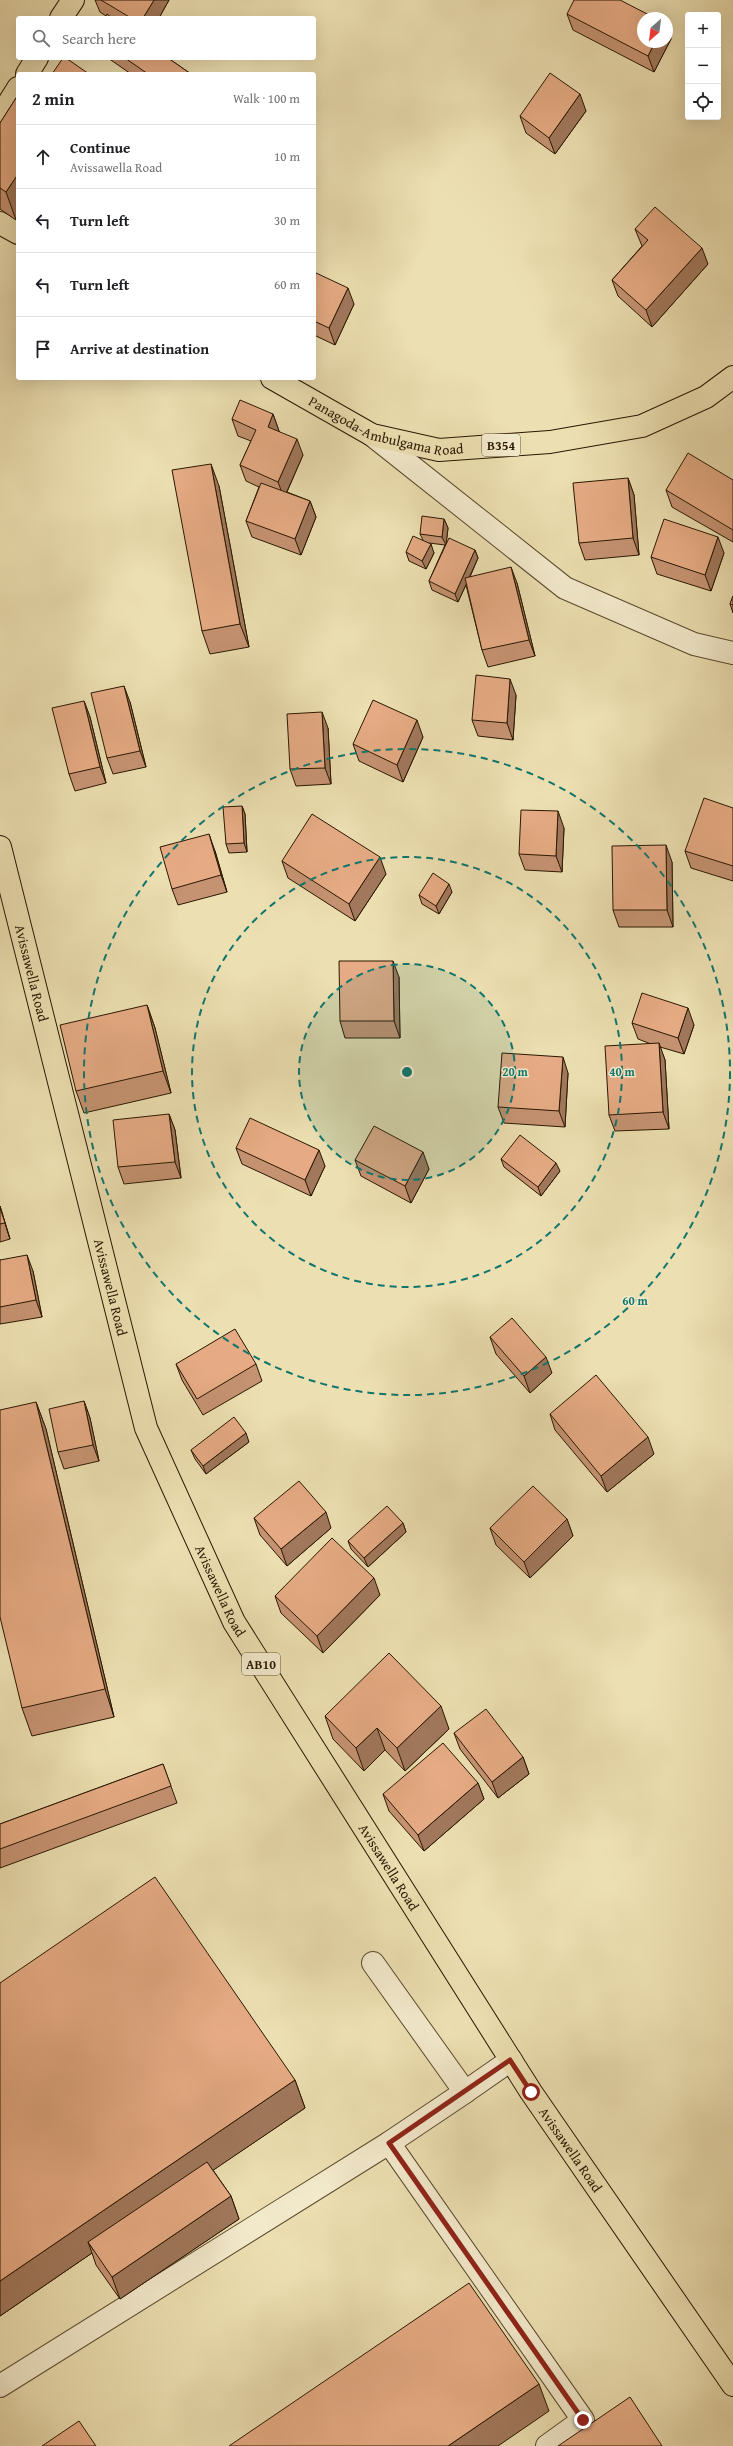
<!DOCTYPE html>
<meta charset="utf-8">
<style>
body{margin:0;font-family:"Gentium Book Plus",serif;background:#f2f2f2;color:#202124}
.controls{position:absolute;right:12px;top:12px;display:grid;overflow:hidden;border-radius:4px;box-shadow:0 4px 16px #0002}
.controls button{width:36px;height:36px;display:grid;place-items:center;padding:0;border:0;border-bottom:1px solid #e0e0e0;background:#fff;color:#202124;font:20px sans-serif}
.compass{position:absolute;left:637px;top:12px;width:36px;height:36px;border-radius:50%;background:#fff;box-shadow:0 4px 16px #0002;rotate:208deg}
.stop{position:absolute;width:12px;height:12px;margin:-9px;border:3px solid #8f2418;border-radius:50%;background:#fff}
.stop.end{background:#8f2418;border-color:#fff;box-shadow:0 1px 4px #0008}
.list{margin:0;padding:0;list-style:none}
h2{display:flex;justify-content:space-between;align-items:center;height:52px;margin:0;padding:0 16px;font-size:17px}
h2 small{font-size:13px;font-weight:400;color:#757577}
.list li{display:grid;grid-template-columns:26px 1fr auto;gap:12px;align-items:center;box-sizing:border-box;height:64px;padding:0 16px;border-top:1px solid #e0e0e0}
.list b{display:block;font-size:15px;white-space:nowrap}
.list p{margin:0;font-size:13px;white-space:nowrap;color:#757577}
.list em{font-size:13px;font-style:normal;color:#757577}
.icon{flex:none;width:22px;height:22px;fill:none;stroke:currentColor;stroke-width:2;stroke-linecap:round;stroke-linejoin:round}
.map{position:relative;flex:none;width:733px;height:2446px;overflow:hidden}
.search{position:absolute;background:#fff;box-shadow:0 4px 16px #0002;left:16px;top:16px;width:300px;height:44px;display:flex;align-items:center;gap:10px;box-sizing:border-box;padding:0 14px;border-radius:4px;color:#757577;font-size:15px}
.panel{position:absolute;background:#fff;box-shadow:0 4px 16px #0002;left:16px;top:72px;width:300px;height:308px;border-radius:4px}
.map>svg:first-child{display:block}
.lines{fill:none;stroke-linecap:round;stroke-linejoin:round}
.minor-casing{stroke:#5a492c;stroke-width:24}
.major-casing{stroke:#291700;stroke-width:24}
.minor{stroke:#f3eacc;stroke-width:22}
.major{stroke:#ecdfb1;stroke-width:22}
.wall{fill:#c69372;stroke:#291700}
.shaded-wall{fill:#a1785c;stroke:#291700}
.building{fill:#e6ab84;stroke:#291700}
.route{stroke:#8f2418;stroke-width:5}
.ring{fill:none;stroke:#0f766e;stroke-width:2;stroke-dasharray:7 5}
.labels{text-anchor:middle;dominant-baseline:central;stroke-width:3;stroke-linejoin:round;paint-order:stroke}
.shield{fill:#f3eacc;stroke:#66563d;stroke-width:1}
.shield-label{font-size:13px;font-weight:bold;fill:#291700}
.street-label{font-size:14px;fill:#291700;stroke:#f3eacc}
.centre{fill:#0f766e;stroke:#f3eacc;stroke-width:2}
.ring-label{font-size:12px;text-anchor:middle;font-weight:bold;fill:#0f766e;stroke:#f3eacc;stroke-width:3;stroke-linejoin:round;paint-order:stroke}
</style>
<div class="map">
<svg width="733" height="2446" viewBox="0 0 733 2446">
<rect width="100%" height="100%" fill="#ecdfb1"/>
<filter id="stains"><feTurbulence type="fractalNoise" baseFrequency=".005" numOctaves="4"/><feColorMatrix values="0 0 0 0 .2 0 0 0 0 .09 0 0 0 0 .02 0 0 0 .5 -.17"/></filter>
<radialGradient id="worn" r=".72"><stop offset=".6" stop-color="#630" stop-opacity="0"/><stop offset="1" stop-color="#630" stop-opacity=".3"/></radialGradient>
<g class="lines">
<!-- minor casing -->
<g class="minor-casing">
<g id="minor">
<polyline points="372,435 565,588 694,644 733,653"/>
<polyline points="465,2092 511,2060"/>
<polyline points="389,2143 583,2420 547,2446"/>
<polyline points="0,2386 389,2143 465,2092 373,1963"/>
</g>
</g>
<!-- major casing -->
<g class="major-casing">
<g id="major">
<polyline points="61,18 73,0"/>
<polyline points="27,74 37,58"/>
<polyline points="0,117 18,88"/>
<polyline points="0,223 18,233"/>
<path id="s1" d="M272,378L372,435L439,450L550,442L642,426L706,397L733,377"/>
<path id="s2" d="M0,847L146,1428L234,1622L531,2092L733,2385"/>
</g>
</g>
<!-- minor -->
<use href="#minor" class="minor"/>
<!-- major -->
<use href="#major" class="major"/>
</g>
<!-- wall -->
<g class="wall">
<polygon points="95,0 169,0 159,18 105,18 106,16 100,12"/>
<polygon points="567,14 667,42 667,29 671,39 654,72 573,30"/>
<polygon points="108,58 168,58 191,74 131,74"/>
<polygon points="18,95 18,217 16,220 0,209 0,123"/>
<polygon points="586,111 555,154 526,133 520,116"/>
<polygon points="635,229 708,264 652,327 618,296 612,280 642,246"/>
<polygon points="314,272 354,304 335,345 314,335"/>
<polygon points="273,414 279,431 303,455 287,492 310,501 316,517 301,555 252,537 246,521 259,487 246,481 240,465 251,441 238,436 232,419"/>
<polygon points="628,478 634,495 639,555 585,560 579,543"/>
<polygon points="733,480 733,542 672,507 666,490"/>
<polygon points="219,486 249,647 210,654 202,631"/>
<polygon points="444,519 448,528 446,544 475,550 478,558 470,577 517,583 535,656 488,667 482,650 466,585 458,602 432,590 429,581 445,545 429,543 434,553 426,569 409,561 406,552 423,540 420,534"/>
<polygon points="724,553 711,591 657,574 651,557"/>
<polygon points="733,596 733,613 730,604"/>
<polygon points="516,695 513,740 478,736 472,720"/>
<polygon points="84,701 90,717 106,783 75,791 69,774"/>
<polygon points="130,702 146,767 113,774 107,758"/>
<polygon points="328,728 331,784 296,786 290,769"/>
<polygon points="423,737 403,782 359,761 353,744"/>
<polygon points="242,806 245,814 247,852 229,853 226,844"/>
<polygon points="733,808 733,881 691,868 685,851"/>
<polygon points="564,828 562,872 525,870 519,854"/>
<polygon points="215,851 227,892 178,905 172,889"/>
<polygon points="282,861 386,874 355,921 288,878"/>
<polygon points="672,862 673,927 619,927 613,910"/>
<polygon points="452,892 439,914 422,904 419,895"/>
<polygon points="399,977 400,1038 345,1038 340,1021"/>
<polygon points="147,1005 155,1028 171,1093 84,1113 76,1091"/>
<polygon points="632,1023 694,1025 684,1054 660,1047 665,1060 669,1129 615,1131 609,1115 651,1044 638,1039"/>
<polygon points="568,1073 565,1127 504,1123 498,1107"/>
<polygon points="169,1114 175,1130 181,1178 124,1184 118,1167"/>
<polygon points="236,1148 325,1166 311,1196 242,1164"/>
<polygon points="501,1159 560,1171 541,1196 504,1167"/>
<polygon points="355,1160 429,1169 411,1203 361,1176"/>
<polygon points="0,1206 10,1239 0,1242"/>
<polygon points="0,1260 33,1271 42,1317 0,1324"/>
<polygon points="490,1337 552,1373 530,1393 496,1354"/>
<polygon points="176,1364 256,1364 262,1381 203,1415 182,1380"/>
<polygon points="84,1401 90,1418 99,1461 64,1469 58,1452"/>
<polygon points="36,1402 46,1429 114,1717 32,1736 22,1708"/>
<polygon points="550,1414 654,1454 607,1492 555,1430"/>
<polygon points="249,1442 206,1474 195,1459 191,1450"/>
<polygon points="254,1518 331,1528 287,1566 260,1535"/>
<polygon points="567,1519 573,1536 530,1578 496,1545 490,1528"/>
<polygon points="403,1523 406,1532 368,1567 351,1549 348,1541"/>
<polygon points="380,1595 323,1653 281,1613 275,1596"/>
<polygon points="325,1716 449,1729 405,1771 385,1750 364,1771 333,1739"/>
<polygon points="454,1733 523,1757 529,1774 498,1798 460,1749"/>
<polygon points="163,1764 177,1803 0,1868 0,1824"/>
<polygon points="478,1783 484,1799 424,1851 389,1811 383,1794"/>
<polygon points="0,1983 295,2080 305,2108 213,2170 231,2196 239,2219 120,2299 96,2265 92,2253 0,2316"/>
</g>
<!-- shaded-wall -->
<g class="shaded-wall">
<polygon points="154,0 169,0 159,18 143,18"/>
<polygon points="667,29 671,39 654,72 648,56 655,42 667,42"/>
<polygon points="580,94 586,111 555,154 549,138"/>
<polygon points="18,174 18,217 16,220 6,192"/>
<polygon points="702,248 708,264 652,327 646,310"/>
<polygon points="348,288 354,304 335,345 329,328"/>
<polygon points="273,414 279,431 274,443 268,427"/>
<polygon points="297,439 303,455 284,498 278,482"/>
<polygon points="211,464 219,486 249,647 240,624"/>
<polygon points="628,478 634,495 639,555 633,538"/>
<polygon points="310,501 316,517 301,555 295,539"/>
<polygon points="444,519 448,528 446,545 442,537"/>
<polygon points="718,537 724,553 711,591 705,575"/>
<polygon points="431,544 434,553 426,569 422,561"/>
<polygon points="475,550 478,558 458,602 455,594"/>
<polygon points="511,567 517,583 535,656 529,640"/>
<polygon points="510,679 516,695 513,740 507,723"/>
<polygon points="124,686 130,702 146,767 140,751"/>
<polygon points="84,701 90,717 106,783 100,767"/>
<polygon points="322,712 328,728 331,784 325,768"/>
<polygon points="417,720 423,737 403,782 397,765"/>
<polygon points="242,806 245,814 247,852 244,843"/>
<polygon points="558,811 564,828 562,872 556,856"/>
<polygon points="209,834 215,851 227,892 221,875"/>
<polygon points="666,845 672,862 673,927 667,910"/>
<polygon points="380,857 386,874 355,921 349,904"/>
<polygon points="449,884 452,892 439,914 436,906"/>
<polygon points="393,961 399,977 400,1038 394,1021"/>
<polygon points="147,1005 155,1028 171,1093 163,1071"/>
<polygon points="688,1008 694,1025 684,1054 678,1038"/>
<polygon points="659,1043 665,1060 669,1129 663,1112"/>
<polygon points="563,1057 568,1073 565,1127 559,1111"/>
<polygon points="169,1114 175,1130 181,1178 175,1162"/>
<polygon points="319,1150 325,1166 311,1196 305,1180"/>
<polygon points="423,1152 429,1169 411,1203 405,1186"/>
<polygon points="556,1163 560,1171 541,1196 538,1187"/>
<polygon points="0,1206 10,1239 0,1208"/>
<polygon points="27,1255 33,1271 42,1317 36,1300"/>
<polygon points="546,1357 552,1373 530,1393 524,1376"/>
<polygon points="84,1401 90,1418 99,1461 93,1445"/>
<polygon points="36,1402 46,1429 114,1717 105,1689"/>
<polygon points="246,1433 249,1442 206,1474 203,1466"/>
<polygon points="648,1437 654,1454 607,1492 601,1476"/>
<polygon points="326,1512 331,1528 287,1566 281,1549"/>
<polygon points="567,1519 573,1536 530,1578 524,1562"/>
<polygon points="403,1523 406,1532 368,1567 364,1558"/>
<polygon points="374,1578 380,1595 323,1653 317,1636"/>
<polygon points="441,1706 449,1729 405,1771 397,1748"/>
<polygon points="377,1728 385,1750 364,1771 356,1748"/>
<polygon points="523,1757 529,1774 498,1798 492,1782"/>
<polygon points="478,1783 484,1799 424,1851 418,1835"/>
<polygon points="295,2080 305,2108 94,2251 88,2242 92,2253 0,2316 0,2281"/>
<polygon points="231,2196 239,2219 120,2299 112,2277"/>
<polygon points="539,2384 549,2411 498,2446 448,2446"/>
</g>
<!-- building -->
<g class="building">
<polygon points="101,0 154,0 143,18 131,18"/>
<polygon points="574,0 620,0 655,18 643,18 643,42 655,42 648,56 567,14"/>
<polygon points="107,14 112,18 105,18"/>
<polygon points="63,58 66,58 89,74 52,74"/>
<polygon points="125,58 168,58 191,74 148,74"/>
<polygon points="550,73 580,94 549,138 520,116"/>
<polygon points="18,95 18,174 6,192 0,188 0,123"/>
<polygon points="655,207 702,248 646,310 612,280 648,240 635,229"/>
<polygon points="314,272 348,288 329,328 314,321"/>
<polygon points="240,400 273,414 268,427 297,439 278,482 240,465 256,430 232,419"/>
<polygon points="688,453 733,480 733,530 666,490"/>
<polygon points="211,464 240,624 202,631 172,470"/>
<polygon points="628,478 633,538 579,543 573,483"/>
<polygon points="261,483 310,501 295,539 246,521"/>
<polygon points="422,516 444,519 442,537 420,534"/>
<polygon points="664,519 718,537 705,575 651,557"/>
<polygon points="413,536 431,544 422,561 406,552"/>
<polygon points="449,538 475,550 455,594 429,581"/>
<polygon points="511,567 529,640 482,650 465,578"/>
<polygon points="733,596 733,605 730,604"/>
<polygon points="476,675 510,679 507,723 472,720"/>
<polygon points="124,686 140,751 107,758 91,693"/>
<polygon points="373,700 417,720 397,765 353,744"/>
<polygon points="84,701 100,767 69,774 52,708"/>
<polygon points="322,712 325,768 290,769 287,714"/>
<polygon points="704,798 733,808 733,866 685,851"/>
<polygon points="242,806 244,843 226,844 223,807"/>
<polygon points="521,810 558,811 556,856 519,854"/>
<polygon points="312,814 380,857 349,904 282,861"/>
<polygon points="209,834 221,875 172,889 160,847"/>
<polygon points="666,845 667,910 613,910 612,846"/>
<polygon points="433,873 449,884 436,906 419,895"/>
<polygon points="339,961 393,961 394,1021 340,1021"/>
<polygon points="642,993 688,1008 678,1038 632,1023"/>
<polygon points="147,1005 163,1071 76,1091 60,1025"/>
<polygon points="659,1043 663,1112 609,1115 605,1046"/>
<polygon points="502,1053 563,1057 559,1111 498,1107"/>
<polygon points="169,1114 175,1162 118,1167 113,1120"/>
<polygon points="250,1118 319,1150 305,1180 236,1148"/>
<polygon points="374,1126 423,1152 405,1186 355,1160"/>
<polygon points="520,1135 556,1163 538,1187 501,1159"/>
<polygon points="0,1208 5,1223 0,1224"/>
<polygon points="27,1255 36,1300 0,1307 0,1260"/>
<polygon points="512,1318 546,1357 524,1376 490,1337"/>
<polygon points="235,1329 256,1364 197,1399 176,1364"/>
<polygon points="596,1375 648,1437 601,1476 550,1414"/>
<polygon points="84,1401 93,1445 58,1452 49,1409"/>
<polygon points="36,1402 105,1689 22,1708 0,1617 0,1410"/>
<polygon points="234,1417 246,1433 203,1466 191,1450"/>
<polygon points="299,1481 326,1512 281,1549 254,1518"/>
<polygon points="533,1486 567,1519 524,1562 490,1528"/>
<polygon points="387,1506 403,1523 364,1558 348,1541"/>
<polygon points="332,1538 374,1578 317,1636 275,1596"/>
<polygon points="389,1653 441,1706 397,1748 377,1728 356,1748 325,1716"/>
<polygon points="486,1709 523,1757 492,1782 454,1733"/>
<polygon points="443,1743 478,1783 418,1835 383,1794"/>
<polygon points="163,1764 171,1786 0,1849 0,1824"/>
<polygon points="155,1877 295,2080 0,2281 0,1983"/>
<polygon points="207,2162 231,2196 112,2277 88,2242"/>
<polygon points="469,2283 539,2384 448,2446 229,2446"/>
<polygon points="630,2397 662,2446 558,2446"/>
<polygon points="79,2421 96,2446 42,2446"/>
</g>
<g class="lines">
<!-- route -->
<polyline class="route" points="531,2092 510,2060 389,2143 583,2420"/>
</g>
<!-- distance rings -->
<circle cx="407" cy="1072" r="108" fill="#0f766e" fill-opacity=".12"/>
<g class="ring">
<circle cx="407" cy="1072" r="108"/>
<circle cx="407" cy="1072" r="215"/>
<circle cx="407" cy="1072" r="323"/>
</g>
<g class="labels">
<!-- shield labels -->
<g class="shield">
<rect x="482" y="434" width="38" height="22" rx="3"/>
<rect x="242" y="1653" width="38" height="22" rx="3"/>
</g>
<g class="shield-label">
<text x="501" y="445">B354</text>
<text x="261" y="1664">AB10</text>
</g>
<!-- street labels -->
<g class="street-label">
<text stroke="none"><textPath href="#s1" startOffset="126">Panagoda-Ambulgama Road</textPath></text>
<text stroke="none"><textPath href="#s2" startOffset="130">Avissawella Road</textPath></text>
<text stroke="none"><textPath href="#s2" startOffset="454">Avissawella Road</textPath></text>
<text stroke="none"><textPath href="#s2" startOffset="778">Avissawella Road</textPath></text>
<text stroke="none"><textPath href="#s2" startOffset="1102">Avissawella Road</textPath></text>
<text stroke="none"><textPath href="#s2" startOffset="1438">Avissawella Road</textPath></text>
</g>
</g>
<circle cx="407" cy="1072" r="6" class="centre"/>
<g class="ring-label">
<text x="515" y="1076">20 m</text>
<text x="622" y="1076">40 m</text>
<text x="635" y="1305">60 m</text>
</g>
<rect width="100%" height="100%" filter="url(#stains)"/>
<rect width="100%" height="100%" fill="url(#worn)"/>
</svg>
<div class="controls">
<button>+</button>
<button>−</button>
<button><svg class="icon" aria-label="locate" viewBox="0 0 24 24"><circle cx="12" cy="12" r="6"/><path d="M12 2v4M12 18v4M2 12h4M18 12h4"/></svg></button>
</div>
<svg class="compass" viewBox="-18 -18 36 36"><path d="M0-13l5 13h-10z" fill="#e53935"/><path d="M0 13l5-13h-10z" fill="#757577"/></svg>
<div class="stop" style="left:531px;top:2092px"></div>
<div class="stop end" style="left:583px;top:2420px"></div>
<div class="search"><svg class="icon" aria-label="search" viewBox="0 0 24 24"><circle cx="10" cy="10" r="6"/><path d="M15 15l6 6"/></svg>Search here</div>
<section class="panel">
<h2>2 min<small>Walk · 100 m</small></h2>
<ul class="list">
<li><svg class="icon" aria-label="ahead" viewBox="0 0 24 24"><path d="M12 20V5M6 11l6-6 6 6"/></svg><div><b>Continue</b><p>Avissawella Road</p></div><em>10 m</em></li>
<li><svg class="icon" aria-label="left" viewBox="0 0 24 24"><path d="M17 20v-9H6M10 6l-5 5 5 5"/></svg><div><b>Turn left</b></div><em>30 m</em></li>
<li><svg class="icon" aria-label="left" viewBox="0 0 24 24"><path d="M17 20v-9H6M10 6l-5 5 5 5"/></svg><div><b>Turn left</b></div><em>60 m</em></li>
<li><svg class="icon" aria-label="arrive" viewBox="0 0 24 24"><path d="M6 21V4h12l-3 4 3 4H6"/></svg><div><b>Arrive at destination</b></div></li>
</ul>
</section>
</div>
